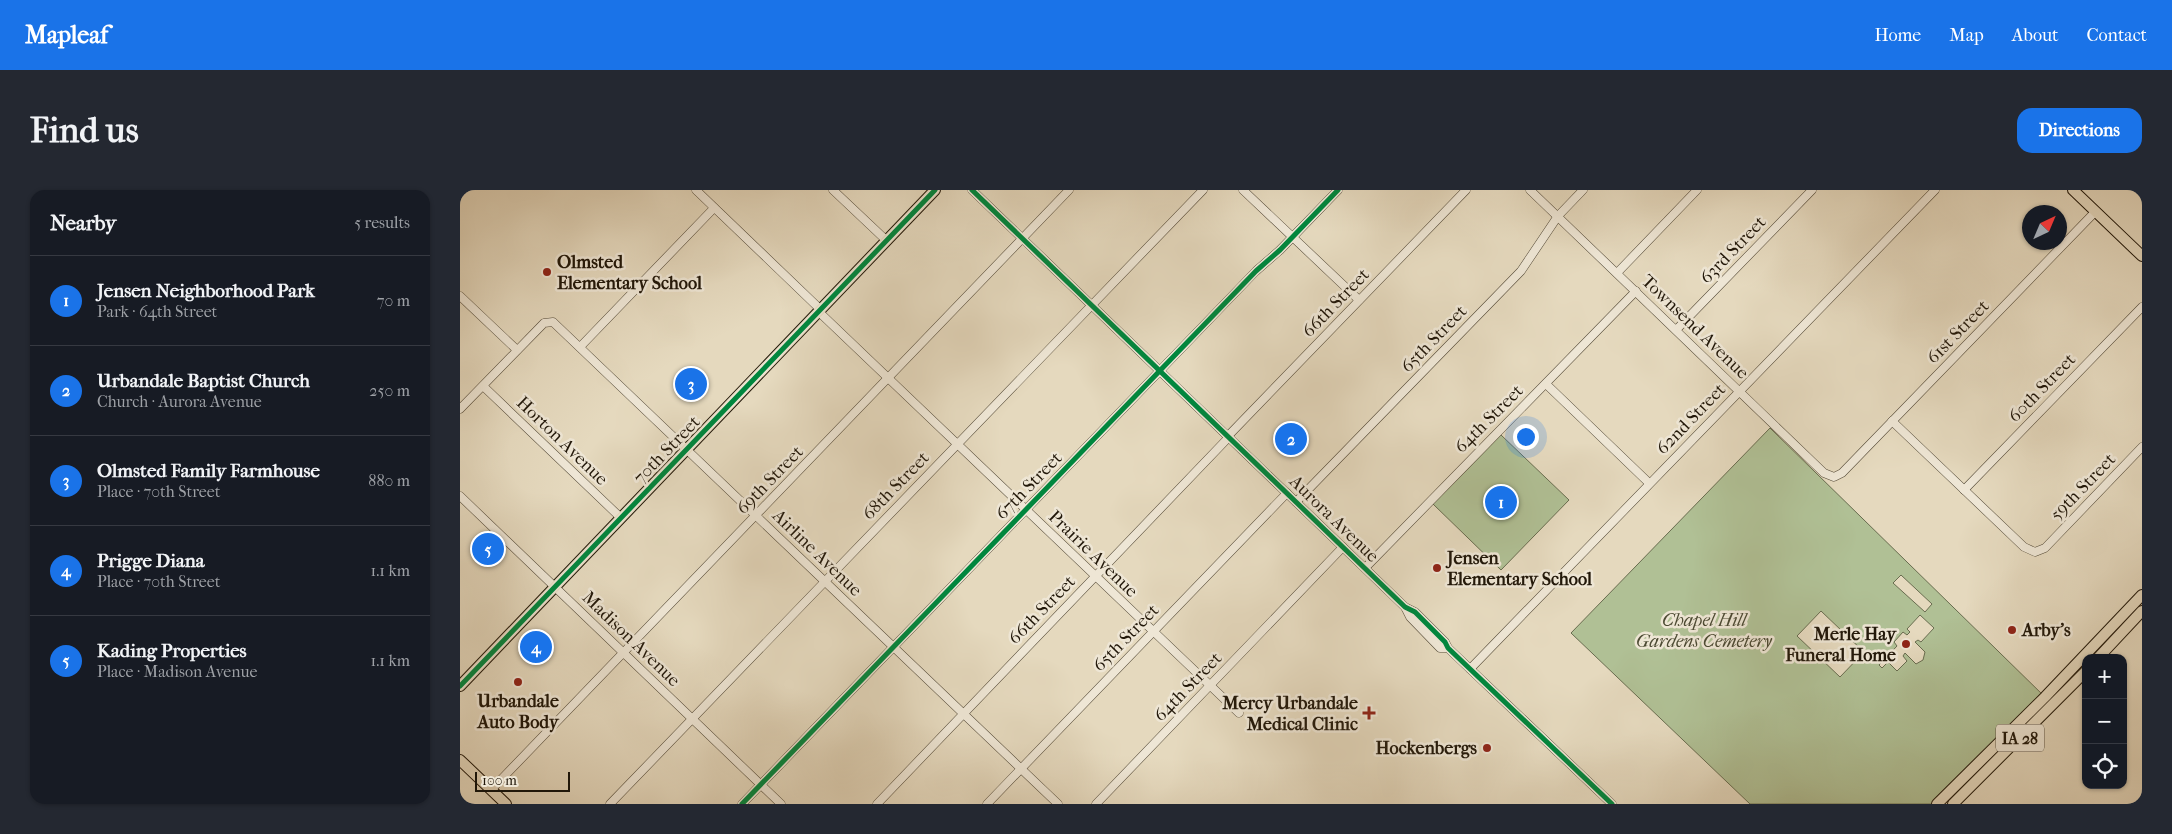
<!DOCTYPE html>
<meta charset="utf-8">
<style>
body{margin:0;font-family:"IM FELL French Canon",serif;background:#242831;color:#f1f3f6}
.controls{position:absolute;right:15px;bottom:15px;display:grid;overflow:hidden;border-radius:10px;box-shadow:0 1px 4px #0004}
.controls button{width:45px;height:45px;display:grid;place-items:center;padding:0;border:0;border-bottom:1px solid #363941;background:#171b24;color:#f1f3f6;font:25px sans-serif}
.compass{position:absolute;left:1562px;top:15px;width:45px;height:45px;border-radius:50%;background:#171b24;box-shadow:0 1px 4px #0004;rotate:44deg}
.scale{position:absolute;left:15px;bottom:12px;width:95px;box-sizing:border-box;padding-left:5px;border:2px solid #211709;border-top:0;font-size:14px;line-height:18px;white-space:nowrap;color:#211709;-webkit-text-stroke:4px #eee6d5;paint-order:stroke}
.you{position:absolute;left:1065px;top:246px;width:18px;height:18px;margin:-12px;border:4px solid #fff;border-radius:50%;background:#1a73e8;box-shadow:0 0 0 8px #1a73e833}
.badge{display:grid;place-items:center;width:32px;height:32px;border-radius:50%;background:#1a73e8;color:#fff;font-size:16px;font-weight:700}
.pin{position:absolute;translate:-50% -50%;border:2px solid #fff;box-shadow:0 1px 5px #0006}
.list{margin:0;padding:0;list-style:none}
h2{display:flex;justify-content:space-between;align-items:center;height:65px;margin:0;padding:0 20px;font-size:21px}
h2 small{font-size:16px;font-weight:400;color:#9ea1a6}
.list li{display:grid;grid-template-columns:32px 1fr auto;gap:15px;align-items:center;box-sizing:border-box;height:90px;padding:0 20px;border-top:1px solid #363941}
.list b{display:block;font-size:19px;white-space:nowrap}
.list p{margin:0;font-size:16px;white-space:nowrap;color:#9ea1a6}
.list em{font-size:16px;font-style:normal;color:#9ea1a6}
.icon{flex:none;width:28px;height:28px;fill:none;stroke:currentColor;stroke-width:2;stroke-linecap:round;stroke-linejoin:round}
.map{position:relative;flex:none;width:1682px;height:614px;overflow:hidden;border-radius:15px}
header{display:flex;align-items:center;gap:30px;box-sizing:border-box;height:70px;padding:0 25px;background:#1a73e8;color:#fff}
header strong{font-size:24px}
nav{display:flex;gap:28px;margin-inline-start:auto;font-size:18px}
.intro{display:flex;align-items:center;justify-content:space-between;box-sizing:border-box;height:120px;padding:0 30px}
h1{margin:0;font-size:35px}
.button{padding:12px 22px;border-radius:15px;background:#1a73e8;color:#fff;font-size:18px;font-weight:700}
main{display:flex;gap:30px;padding:0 30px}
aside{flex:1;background:#171b24;border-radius:15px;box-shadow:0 1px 4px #0004}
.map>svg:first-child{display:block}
.green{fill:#b0c095;stroke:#686c4f;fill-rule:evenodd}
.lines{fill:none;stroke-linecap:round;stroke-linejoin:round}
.minor-casing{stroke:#524836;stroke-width:9}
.major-casing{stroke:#211709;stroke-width:12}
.minor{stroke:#eee6d5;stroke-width:8}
.major{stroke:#e5d9be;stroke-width:10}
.cycleway-casing{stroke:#eee6d5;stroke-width:8}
.cycleway{stroke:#00873e;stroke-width:5}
.poi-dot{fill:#8f2418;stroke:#eee6d5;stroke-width:2}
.labels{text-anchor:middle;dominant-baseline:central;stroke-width:5;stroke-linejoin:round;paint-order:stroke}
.shield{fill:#eee6d5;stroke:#5e5546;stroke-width:1}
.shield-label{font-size:16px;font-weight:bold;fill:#211709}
.street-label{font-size:18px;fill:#211709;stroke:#eee6d5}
.poi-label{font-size:18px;font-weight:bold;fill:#211709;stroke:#eee6d5;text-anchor:start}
.park-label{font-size:18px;font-style:italic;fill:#4c4a33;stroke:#eee6d5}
</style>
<header>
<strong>Mapleaf</strong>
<nav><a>Home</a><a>Map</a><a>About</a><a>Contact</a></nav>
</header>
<div class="intro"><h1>Find us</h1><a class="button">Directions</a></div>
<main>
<aside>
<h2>Nearby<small>5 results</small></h2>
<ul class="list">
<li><span class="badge">1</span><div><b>Jensen Neighborhood Park</b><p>Park · 64th Street</p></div><em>70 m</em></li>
<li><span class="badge">2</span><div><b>Urbandale Baptist Church</b><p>Church · Aurora Avenue</p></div><em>250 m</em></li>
<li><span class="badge">3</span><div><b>Olmsted Family Farmhouse</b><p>Place · 70th Street</p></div><em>880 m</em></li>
<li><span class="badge">4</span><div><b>Prigge Diana</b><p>Place · 70th Street</p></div><em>1.1 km</em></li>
<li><span class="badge">5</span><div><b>Kading Properties</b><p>Place · Madison Avenue</p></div><em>1.1 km</em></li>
</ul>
</aside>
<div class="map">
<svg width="1682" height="614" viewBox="0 0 1682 614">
<rect width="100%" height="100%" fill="#e5d9be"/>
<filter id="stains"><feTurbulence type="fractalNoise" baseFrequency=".004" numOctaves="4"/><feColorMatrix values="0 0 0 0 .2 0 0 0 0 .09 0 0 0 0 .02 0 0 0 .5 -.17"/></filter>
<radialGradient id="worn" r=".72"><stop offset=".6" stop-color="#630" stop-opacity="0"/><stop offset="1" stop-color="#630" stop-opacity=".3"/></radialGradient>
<!-- green -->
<g class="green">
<path d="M1310,238L1585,507L1477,614H1290L1111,443ZM1441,385L1472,414L1465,422L1433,393ZM1361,421L1404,462L1380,487L1337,446ZM1460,425L1474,438L1461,452L1458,450L1455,452L1465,462L1463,470L1456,474L1445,463L1443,466L1447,471L1437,481L1428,472L1422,478L1419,475L1437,456L1434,452L1443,442L1447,445L1450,442L1447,439Z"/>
<polygon points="1041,245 1109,310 1041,380 973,314"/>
</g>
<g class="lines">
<!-- minor casing -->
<g class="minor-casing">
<g id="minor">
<polyline points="236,0 361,120"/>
<polyline points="373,0 427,51"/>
<polyline points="512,0 945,417 955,422 985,452 988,458 1152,614"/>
<polyline points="783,0 899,110"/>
<polyline points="1070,0 1364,283 1374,287 1382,283 1635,22"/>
<polyline points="1157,83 1237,0"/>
<polyline points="0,106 57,160"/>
<polyline points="359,122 779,523"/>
<polyline points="1216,140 1352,0"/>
<polyline points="120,157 254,18"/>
<polyline points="1086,194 1189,293"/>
<polyline points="23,196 161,328"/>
<polyline points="0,219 84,133 93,132 598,614"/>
<polyline points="1432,231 1564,357 1575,362 1585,358 1682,257"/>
<polyline points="768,246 1006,0"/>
<polyline points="1504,300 1682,117"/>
<polyline points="0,306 321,614"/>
<polyline points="836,312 1061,81 1098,26 1123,0"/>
<polyline points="905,378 1176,101"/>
<polyline points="945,417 950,427 980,458 988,458"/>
<polyline points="1010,479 1475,0"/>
<polyline points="31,600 609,0"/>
<polyline points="150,614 743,0"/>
<polyline points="282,614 796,81 820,60 878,0"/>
<polyline points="417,614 769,247"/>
<polyline points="527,614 827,303"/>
<polyline points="636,614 883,357"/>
</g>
</g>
<!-- major casing -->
<g class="major-casing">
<g id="major">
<polyline points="1613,0 1682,66"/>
<polyline points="1638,468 1682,421"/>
<polyline points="0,496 475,0"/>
<polyline points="0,570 46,614"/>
<polyline points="1477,614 1585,507 1682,405"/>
<polyline points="1493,614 1626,481"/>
</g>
</g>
<!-- minor -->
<use href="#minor" class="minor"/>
<!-- major -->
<use href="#major" class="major"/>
<!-- cycleway casing -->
<g class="cycleway-casing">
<g id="cycleway">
<polyline points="512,0 945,417 955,422 985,452 988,458 1152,614"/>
<polyline points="0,496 475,0"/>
<polyline points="282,614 796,81 820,60 878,0"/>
</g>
</g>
<!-- cycleway -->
<use href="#cycleway" class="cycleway"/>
</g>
<!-- markers -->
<g class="poi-dot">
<circle cx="87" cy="82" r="5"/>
<circle cx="977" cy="378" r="5"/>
<circle cx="1552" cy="440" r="5"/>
<circle cx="1446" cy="454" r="5"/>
<circle cx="58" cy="492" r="5"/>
<path d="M906.5 515.5h5v5h5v5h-5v5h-5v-5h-5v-5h5z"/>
<circle cx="1027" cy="558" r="5"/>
</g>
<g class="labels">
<!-- shield labels -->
<rect class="shield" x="1536" y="534.5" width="48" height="27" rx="4"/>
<g class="shield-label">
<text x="1560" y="548">IA 28</text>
</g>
<!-- street labels -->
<g class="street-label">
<text transform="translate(1273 60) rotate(-46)">63rd Street</text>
<text transform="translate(876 113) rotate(-46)">66th Street</text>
<text transform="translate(1235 137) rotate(44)">Townsend Avenue</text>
<text transform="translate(1498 142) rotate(-46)">61st Street</text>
<text transform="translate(974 149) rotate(-46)">65th Street</text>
<text transform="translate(1582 198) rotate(-46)">60th Street</text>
<text transform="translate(1029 229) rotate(-45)">64th Street</text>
<text transform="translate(1231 229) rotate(-46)">62nd Street</text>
<text transform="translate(102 251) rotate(44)">Horton Avenue</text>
<text transform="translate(207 260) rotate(-46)">70th Street</text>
<text transform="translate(310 290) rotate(-46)">69th Street</text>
<text transform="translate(436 296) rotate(-46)">68th Street</text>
<text transform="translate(569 296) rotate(-46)">67th Street</text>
<text transform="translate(1623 297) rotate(-46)">59th Street</text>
<text transform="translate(874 329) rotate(44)">Aurora Avenue</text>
<text transform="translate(357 363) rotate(44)">Airline Avenue</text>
<text transform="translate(633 364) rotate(44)">Prairie Avenue</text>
<text transform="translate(582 420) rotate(-46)">66th Street</text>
<text transform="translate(666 448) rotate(-46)">65th Street</text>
<text transform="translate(171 449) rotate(44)">Madison Avenue</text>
<text transform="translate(728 497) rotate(-46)">64th Street</text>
</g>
<!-- poi labels -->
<g class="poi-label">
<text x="97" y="72">Olmsted<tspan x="97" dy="21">Elementary School</tspan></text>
<text x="987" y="368">Jensen<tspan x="987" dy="21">Elementary School</tspan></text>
<text x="1562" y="440">Arby's</text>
<text x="1436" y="444" text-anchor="end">Merle Hay<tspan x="1436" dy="21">Funeral Home</tspan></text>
<text x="58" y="511" text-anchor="middle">Urbandale<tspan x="58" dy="21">Auto Body</tspan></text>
<text x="898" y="513" text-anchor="end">Mercy Urbandale<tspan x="898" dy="21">Medical Clinic</tspan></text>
<text x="1017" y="558" text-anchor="end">Hockenbergs</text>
</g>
<!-- park labels -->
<g class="park-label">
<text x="1244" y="430">Chapel Hill<tspan x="1244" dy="21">Gardens Cemetery</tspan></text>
</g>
</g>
<rect width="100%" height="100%" filter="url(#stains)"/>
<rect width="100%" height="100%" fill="url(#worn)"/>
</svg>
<div class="controls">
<button>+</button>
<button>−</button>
<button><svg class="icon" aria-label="locate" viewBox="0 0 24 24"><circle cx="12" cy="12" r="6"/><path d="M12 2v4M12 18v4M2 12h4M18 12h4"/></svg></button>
</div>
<svg class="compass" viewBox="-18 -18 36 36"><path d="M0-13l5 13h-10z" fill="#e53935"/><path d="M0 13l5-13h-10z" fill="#9ea1a6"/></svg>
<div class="scale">100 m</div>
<div class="you"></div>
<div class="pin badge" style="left:1041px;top:312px">1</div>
<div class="pin badge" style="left:831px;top:249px">2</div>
<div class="pin badge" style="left:231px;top:194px">3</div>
<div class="pin badge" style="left:76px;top:457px">4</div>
<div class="pin badge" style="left:28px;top:359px">5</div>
</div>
</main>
